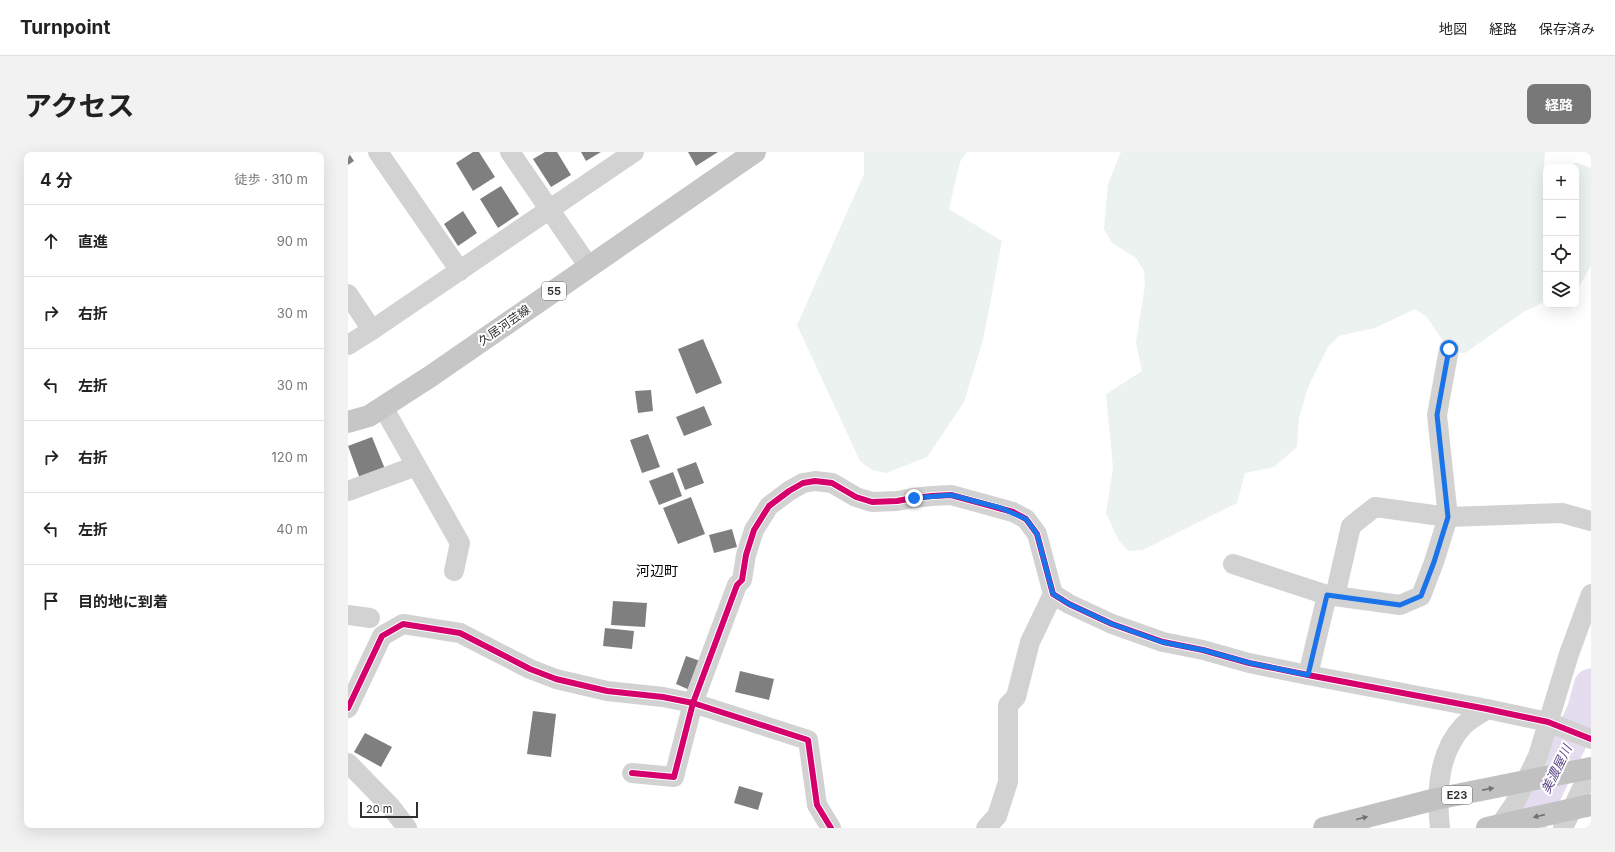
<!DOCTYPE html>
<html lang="ja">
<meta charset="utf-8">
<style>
body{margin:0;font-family:Inter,"Noto Sans JP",sans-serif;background:#f2f2f2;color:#222}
.controls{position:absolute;right:12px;top:12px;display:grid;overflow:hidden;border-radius:8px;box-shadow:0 4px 16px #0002}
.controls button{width:36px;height:36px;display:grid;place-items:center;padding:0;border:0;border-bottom:1px solid #e0e0e0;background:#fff;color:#222;font:20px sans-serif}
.scale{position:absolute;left:12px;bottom:10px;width:58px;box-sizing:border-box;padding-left:4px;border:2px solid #303030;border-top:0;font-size:11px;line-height:14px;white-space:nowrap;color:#303030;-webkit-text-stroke:3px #fff;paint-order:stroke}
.stop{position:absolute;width:12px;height:12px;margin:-9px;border:3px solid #1a73e8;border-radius:50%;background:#fff}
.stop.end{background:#1a73e8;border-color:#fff;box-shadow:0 1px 4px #0008}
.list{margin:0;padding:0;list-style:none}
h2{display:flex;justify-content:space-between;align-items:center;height:52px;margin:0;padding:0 16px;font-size:17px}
h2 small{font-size:13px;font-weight:400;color:#767676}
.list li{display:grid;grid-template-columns:26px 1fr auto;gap:12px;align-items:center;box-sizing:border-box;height:72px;padding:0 16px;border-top:1px solid #e0e0e0}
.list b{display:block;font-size:15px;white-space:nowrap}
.list em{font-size:13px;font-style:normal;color:#767676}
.icon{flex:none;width:22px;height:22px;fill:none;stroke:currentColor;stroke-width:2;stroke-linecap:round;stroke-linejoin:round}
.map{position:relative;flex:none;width:1243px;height:676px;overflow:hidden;border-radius:8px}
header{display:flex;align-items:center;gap:24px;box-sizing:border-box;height:56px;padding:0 20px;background:#fff;border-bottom:1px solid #e0e0e0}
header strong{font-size:19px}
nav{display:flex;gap:22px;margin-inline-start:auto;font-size:14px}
.intro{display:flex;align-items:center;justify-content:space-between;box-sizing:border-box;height:96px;padding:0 24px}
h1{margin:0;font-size:28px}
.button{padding:10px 18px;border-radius:8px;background:#787878;color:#fff;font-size:14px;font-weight:700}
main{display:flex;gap:24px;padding:0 24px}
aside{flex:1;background:#fff;border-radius:8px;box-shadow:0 4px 16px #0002}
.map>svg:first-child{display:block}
.green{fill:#ecf2ef}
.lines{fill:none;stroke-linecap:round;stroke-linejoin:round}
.river{stroke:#e4ddf0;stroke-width:35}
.building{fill:#7f7f7f}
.street{stroke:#d2d2d2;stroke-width:20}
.primary{stroke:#c6c6c6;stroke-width:22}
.highway-bridge{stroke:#c1c1c1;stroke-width:22}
.cycleway-casing{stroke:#fff;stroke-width:8}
.cycleway{stroke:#d6006c;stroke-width:6}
.oneway{fill:#717171}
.route{stroke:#1a73e8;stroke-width:5}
.labels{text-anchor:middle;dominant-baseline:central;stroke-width:4;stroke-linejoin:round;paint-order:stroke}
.shield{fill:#fff;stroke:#6e6e6e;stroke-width:1}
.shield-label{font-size:11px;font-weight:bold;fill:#303030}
.street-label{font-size:12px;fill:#303030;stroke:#fff}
.water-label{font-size:13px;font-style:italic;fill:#5f4889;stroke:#fff}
.quarter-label{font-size:14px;fill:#000;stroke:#fff}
</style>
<header>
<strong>Turnpoint</strong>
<nav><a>地図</a><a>経路</a><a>保存済み</a></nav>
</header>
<div class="intro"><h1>アクセス</h1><a class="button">経路</a></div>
<main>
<aside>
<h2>4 分<small>徒歩 · 310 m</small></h2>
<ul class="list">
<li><svg class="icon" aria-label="ahead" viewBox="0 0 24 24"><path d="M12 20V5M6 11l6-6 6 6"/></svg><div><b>直進</b></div><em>90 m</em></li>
<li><svg class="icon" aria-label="right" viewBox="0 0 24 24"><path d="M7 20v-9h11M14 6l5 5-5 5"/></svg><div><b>右折</b></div><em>30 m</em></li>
<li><svg class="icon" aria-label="left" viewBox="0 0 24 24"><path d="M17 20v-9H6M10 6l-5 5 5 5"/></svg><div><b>左折</b></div><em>30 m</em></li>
<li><svg class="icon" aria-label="right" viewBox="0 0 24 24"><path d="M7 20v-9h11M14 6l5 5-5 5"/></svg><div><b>右折</b></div><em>120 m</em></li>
<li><svg class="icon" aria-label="left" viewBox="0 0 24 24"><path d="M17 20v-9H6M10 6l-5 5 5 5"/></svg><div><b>左折</b></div><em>40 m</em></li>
<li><svg class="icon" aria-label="arrive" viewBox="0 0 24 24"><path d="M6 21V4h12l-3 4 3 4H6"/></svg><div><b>目的地に到着</b></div></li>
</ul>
</aside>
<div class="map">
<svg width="1243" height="676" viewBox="0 0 1243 676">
<rect width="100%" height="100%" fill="#fff"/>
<!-- green -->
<g class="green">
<polygon points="516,0 619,0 612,10 601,57 654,89 635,188 616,250 579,305 538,321 524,318 512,309 449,173 516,22"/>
<polygon points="773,0 1197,0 1196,15 1230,11 1243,16 1243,114 1232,133 1228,135 1228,15 1198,15 1198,149 1177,159 1117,201 1102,200 1079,165 1067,157 1027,176 991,184 980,195 960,235 951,266 949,295 926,315 897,321 889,351 795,398 781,399 771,389 758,361 765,316 758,242 794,219 788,190 797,133 796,119 788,106 763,90 756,77 760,32"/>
</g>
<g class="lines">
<!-- river -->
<polyline class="river" points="1179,676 1236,560 1243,534"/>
</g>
<!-- building -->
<g class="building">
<polygon points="0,0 6,9 0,13"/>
<polygon points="125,0 131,0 147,25 125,39 108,11"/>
<polygon points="197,0 209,0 223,23 203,35 185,7"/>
<polygon points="233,0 253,0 238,9"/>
<polygon points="340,0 370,0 348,14"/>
<polygon points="153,34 171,62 150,76 132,47"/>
<polygon points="115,59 129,81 110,94 96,72"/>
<polygon points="355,187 374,231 348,242 330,197"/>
<polygon points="303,238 305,259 290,261 287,239"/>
<polygon points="356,254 364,273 336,284 328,265"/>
<polygon points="300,282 312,315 294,321 282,288"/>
<polygon points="24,285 37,317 12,327 0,294"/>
<polygon points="348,310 356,331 337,338 329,317"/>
<polygon points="325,320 334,344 311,353 301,329"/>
<polygon points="343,345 357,382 330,392 315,356"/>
<polygon points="384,377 389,395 366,401 361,383"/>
<polygon points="265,449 299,451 297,475 263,473"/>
<polygon points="257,476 286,479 284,497 255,494"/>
<polygon points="338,504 355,510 344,539 328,532"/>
<polygon points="392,519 426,527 421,548 387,540"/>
<polygon points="185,559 208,562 203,605 179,602"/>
<polygon points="17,581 44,595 33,615 6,600"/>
<polygon points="391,634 415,641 410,658 386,651"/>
</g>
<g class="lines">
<!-- street -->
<g class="street">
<polyline points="30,0 112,119"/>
<polyline points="162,0 241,115"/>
<polyline points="0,142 24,178"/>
<polyline points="0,193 24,178 286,0"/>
<polyline points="35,255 112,391 106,419"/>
<polyline points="0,339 68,314"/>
<polyline points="885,412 979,443 1052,453 1073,444 1086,410 1100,365 1089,263 1101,197"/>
<polyline points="987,444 1003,374 1027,355 1100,365 1214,361 1243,369"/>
<polyline points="0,463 22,466"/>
<polyline points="960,523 979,443"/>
<polyline points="0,556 34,484 55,472 112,481 182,517 208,527 259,539 315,545 345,551 460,588 469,653 483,676"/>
<polyline points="0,611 43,655 59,676"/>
<polyline points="284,621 326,625 345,551 389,433 394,428 398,403 406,378 421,354 441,339 455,331 467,329 484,331 508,345 524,350 549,349 565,346 584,344 603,343 665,360 678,367 689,382 705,442 721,452 764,472 815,490 855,498 901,511 960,523 1139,557 1200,570 1243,587"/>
<polyline points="638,676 649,664 660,630 660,553 668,545 682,490 705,442"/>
<path d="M1092,676C1088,641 1090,600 1116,573C1123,567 1132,562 1139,557"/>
<polyline points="1150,676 1167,651 1190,604 1221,502 1243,442"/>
<polyline points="1215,676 1243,617"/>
</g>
<!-- primary -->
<polyline class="primary" points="0,270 21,264 83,224 407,0"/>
<!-- highway-bridge -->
<g class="highway-bridge">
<polyline points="976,676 1088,647 1243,616"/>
<polyline points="1139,676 1243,653"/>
</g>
<!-- cycleway casing -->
<g class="cycleway-casing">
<g id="cycleway">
<polyline points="0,556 34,484 55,472 112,481 182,517 208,527 259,539 315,545 345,551 460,588 469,653 483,676"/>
<polyline points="284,621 326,625 345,551 389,433 394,428 398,403 406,378 421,354 441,339 455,331 467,329 484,331 508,345 524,350 549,349 565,346 584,344 603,343 665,360 678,367 689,382 705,442 721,452 764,472 815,490 855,498 901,511 960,523 1139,557 1200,570 1243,587"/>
</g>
</g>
<!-- cycleway -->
<use href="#cycleway" class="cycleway"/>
</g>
<!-- one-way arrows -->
<defs><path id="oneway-solid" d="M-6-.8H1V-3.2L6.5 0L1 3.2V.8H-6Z"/></defs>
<g class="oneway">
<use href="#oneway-solid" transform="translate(1140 637) rotate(-11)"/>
<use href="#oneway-solid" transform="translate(1191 664) rotate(167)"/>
<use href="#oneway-solid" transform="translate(1014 666) rotate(-14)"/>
</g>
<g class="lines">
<!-- route -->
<polyline class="route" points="566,346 603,343 653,356 678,367 689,382 705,442 721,452 764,472 814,490 855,498 902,511 960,523 979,443 1052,453 1073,444 1086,410 1100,365 1089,263 1101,197"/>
</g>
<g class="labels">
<!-- shield labels -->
<g class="shield">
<rect x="194" y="130" width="24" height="18" rx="3"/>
<rect x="1094" y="634" width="30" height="18" rx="3"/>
</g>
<g class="shield-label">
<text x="206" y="139">55</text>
<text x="1109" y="643">E23</text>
</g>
<!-- street labels -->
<g class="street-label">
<text transform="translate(156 173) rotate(-35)">久居河芸線</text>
</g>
<!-- water labels -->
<g class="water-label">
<text transform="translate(1208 617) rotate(-64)">美濃屋川</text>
</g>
<!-- quarter labels -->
<g class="quarter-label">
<text x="309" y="418">河辺町</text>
</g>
</g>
</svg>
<div class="controls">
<button>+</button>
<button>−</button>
<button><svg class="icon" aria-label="locate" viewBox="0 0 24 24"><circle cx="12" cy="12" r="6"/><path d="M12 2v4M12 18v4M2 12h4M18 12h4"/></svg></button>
<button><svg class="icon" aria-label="layers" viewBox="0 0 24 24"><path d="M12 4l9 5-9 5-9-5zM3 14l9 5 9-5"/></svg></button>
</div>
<div class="scale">20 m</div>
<div class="stop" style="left:1101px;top:197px"></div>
<div class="stop end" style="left:566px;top:346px"></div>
</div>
</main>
